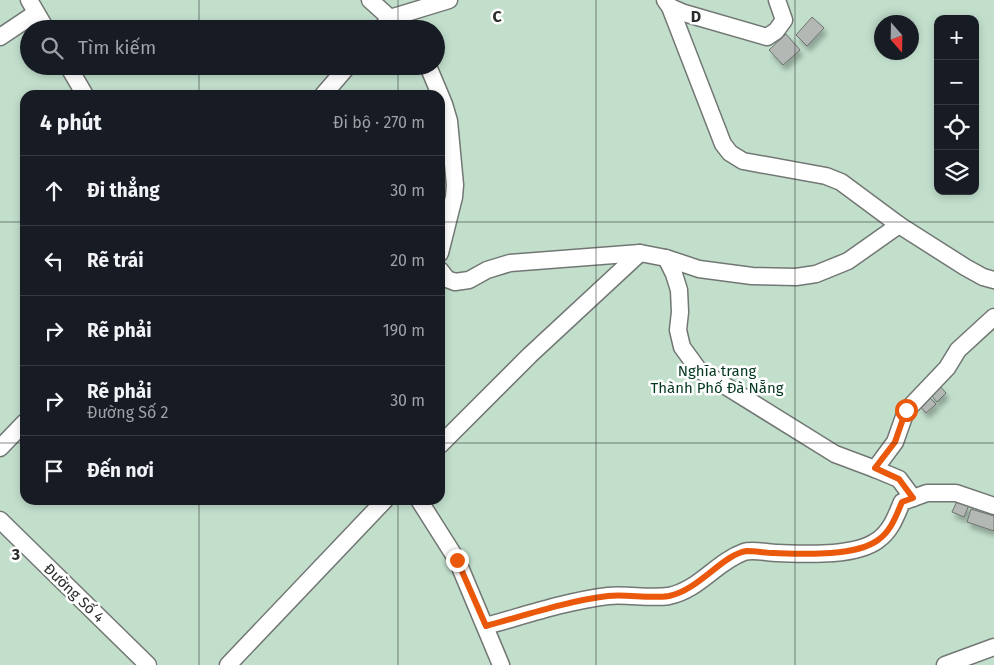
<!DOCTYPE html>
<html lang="vi">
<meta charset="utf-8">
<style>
body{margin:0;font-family:"Fira Sans",sans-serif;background:#242831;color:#f1f3f6}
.controls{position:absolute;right:15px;top:15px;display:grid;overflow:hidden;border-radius:10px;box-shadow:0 2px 8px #0003}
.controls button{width:45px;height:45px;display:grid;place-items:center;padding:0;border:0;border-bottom:1px solid #363941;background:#171b24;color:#f1f3f6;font:25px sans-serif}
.compass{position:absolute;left:874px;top:15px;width:45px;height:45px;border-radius:50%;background:#171b24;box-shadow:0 2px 8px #0003;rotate:160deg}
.stop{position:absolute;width:15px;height:15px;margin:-11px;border:4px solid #ea580c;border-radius:50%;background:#fff}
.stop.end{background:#ea580c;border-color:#fff;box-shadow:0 1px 5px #0008}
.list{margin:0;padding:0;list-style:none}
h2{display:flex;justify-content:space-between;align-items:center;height:65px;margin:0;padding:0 20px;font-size:21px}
h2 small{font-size:16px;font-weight:400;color:#9ea1a6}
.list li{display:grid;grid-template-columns:32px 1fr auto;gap:15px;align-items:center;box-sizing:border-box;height:70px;padding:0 20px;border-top:1px solid #363941}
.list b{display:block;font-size:19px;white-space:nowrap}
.list p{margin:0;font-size:16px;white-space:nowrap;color:#9ea1a6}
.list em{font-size:16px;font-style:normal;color:#9ea1a6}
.icon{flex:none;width:28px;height:28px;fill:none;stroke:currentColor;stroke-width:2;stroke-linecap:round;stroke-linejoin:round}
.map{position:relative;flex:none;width:994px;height:665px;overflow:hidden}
.search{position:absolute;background:#171b24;box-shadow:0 2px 8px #0003;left:20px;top:20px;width:425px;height:55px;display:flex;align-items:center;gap:12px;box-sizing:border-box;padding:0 18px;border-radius:28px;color:#9ea1a6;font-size:19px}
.panel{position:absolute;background:#171b24;box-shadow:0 2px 8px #0003;left:20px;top:90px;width:425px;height:415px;border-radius:15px}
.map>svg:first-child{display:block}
.green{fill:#c2dfcc;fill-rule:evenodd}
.building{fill:#b3b8b5;stroke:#6d726f;filter:url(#shadow)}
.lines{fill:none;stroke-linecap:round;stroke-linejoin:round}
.minor-casing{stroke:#727774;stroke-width:19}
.minor{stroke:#fff;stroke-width:16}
.route{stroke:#ea580c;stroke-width:6}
.grid{fill:none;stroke:#2b2d2b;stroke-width:1;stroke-opacity:0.55}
.labels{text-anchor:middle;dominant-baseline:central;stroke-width:5;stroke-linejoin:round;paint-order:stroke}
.park-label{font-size:15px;fill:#03371e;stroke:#fff}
.street-label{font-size:15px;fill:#2b2d2b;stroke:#fff}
.grid-label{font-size:16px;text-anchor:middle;font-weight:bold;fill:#2b2d2b;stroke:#fff;stroke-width:5;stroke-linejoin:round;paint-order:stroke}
</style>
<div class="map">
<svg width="994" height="665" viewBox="0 0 994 665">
<defs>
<filter id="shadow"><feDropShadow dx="3" dy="5.5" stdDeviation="2.5" flood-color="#0004"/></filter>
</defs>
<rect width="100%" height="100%" fill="#eef3ef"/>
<!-- green -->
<path class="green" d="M0,0H994V665H0ZM938,19H975V191H938ZM882,22H912V52H882ZM29,29H436V66H29ZM25,95H440V500H25Z"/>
<!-- building -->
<g class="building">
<polygon points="812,17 824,28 807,46 796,35"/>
<polygon points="786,34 800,50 783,65 769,50"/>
<polygon points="939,385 946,393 937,402 930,394"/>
<polygon points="928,396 936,404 926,413 919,405"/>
<polygon points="957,501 969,505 964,517 952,512"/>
<polygon points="971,509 994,516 994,531 967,522"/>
</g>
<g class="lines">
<!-- minor casing -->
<g class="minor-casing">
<g id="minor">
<polyline points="29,0 46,29"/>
<polyline points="370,0 390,18 405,29"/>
<polyline points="665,0 670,7 723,144 730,153 743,161 826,176 841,182 899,225 965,267 983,277 994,280"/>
<polyline points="670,7 684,13 767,37 776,31 784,20 777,0"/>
<polyline points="381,29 390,18 449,0"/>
<polyline points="0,37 36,13"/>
<polyline points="68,66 85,95"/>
<polyline points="428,66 444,104 449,121 455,185 454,197 440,253"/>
<polyline points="323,95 348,66"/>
<polyline points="666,258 674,274 679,290 680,312 678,330 682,347 698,369 835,454 875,469 899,479 913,498"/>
<polyline points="440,270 447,279 455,282 469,280 487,270 510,263 640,253 666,258 699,269 752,276 796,277 816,274 848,261 899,225"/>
<polyline points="440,445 530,355 640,253"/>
<polyline points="0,448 25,422"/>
<polyline points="875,469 895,442 906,411 947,368 958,350 994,317"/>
<polyline points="419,500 457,560 501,665"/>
<polyline points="0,520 148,665"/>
<path d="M486,626C526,615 567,601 608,596C628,594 649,599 669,596C699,590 716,562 744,552C753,549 768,553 778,553C806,554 855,557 878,540C891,531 896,516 902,502L927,493H956L994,506"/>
<polyline points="228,665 385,500"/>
<polyline points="945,665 994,647"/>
</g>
</g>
<!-- minor -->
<use href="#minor" class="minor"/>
</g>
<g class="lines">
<!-- route -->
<path class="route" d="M457,560L486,626C526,615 567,601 608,596C628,594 649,599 669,596C699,590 723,554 747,551C756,551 765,553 774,553C802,554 855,557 878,540C891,531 896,516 902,502L913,498L899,479L875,468L895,442L906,410"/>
</g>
<!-- grid -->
<path class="grid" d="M199,0V29M398,0V29M596,0V665M795,0V665M199,66V95M398,66V95M0,222H25M440,222H994M0,443H25M440,443H994M199,500V665M398,500V665"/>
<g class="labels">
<!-- park labels -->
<g class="park-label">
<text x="717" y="371">Nghĩa trang<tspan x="717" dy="17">Thành Phố Đà Nẵng</tspan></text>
</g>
<!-- street labels -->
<g class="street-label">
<text transform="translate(74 593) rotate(44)">Đường Số 4</text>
</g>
</g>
<g class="grid-label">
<text x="497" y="22">C</text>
<text x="696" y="22">D</text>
<text x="16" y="560">3</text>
</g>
</svg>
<div class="controls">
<button>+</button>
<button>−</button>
<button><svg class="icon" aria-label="locate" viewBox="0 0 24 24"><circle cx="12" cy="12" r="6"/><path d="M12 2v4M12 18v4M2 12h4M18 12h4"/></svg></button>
<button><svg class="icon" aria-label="layers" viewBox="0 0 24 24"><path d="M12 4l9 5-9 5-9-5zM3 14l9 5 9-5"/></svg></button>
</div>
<svg class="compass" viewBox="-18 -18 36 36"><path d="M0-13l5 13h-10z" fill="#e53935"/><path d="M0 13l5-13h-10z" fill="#9ea1a6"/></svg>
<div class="stop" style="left:906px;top:410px"></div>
<div class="stop end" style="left:457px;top:560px"></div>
<div class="search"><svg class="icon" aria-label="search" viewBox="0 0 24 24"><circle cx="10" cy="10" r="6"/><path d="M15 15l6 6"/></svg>Tìm kiếm</div>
<section class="panel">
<h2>4 phút<small>Đi bộ · 270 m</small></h2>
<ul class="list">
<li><svg class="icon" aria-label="ahead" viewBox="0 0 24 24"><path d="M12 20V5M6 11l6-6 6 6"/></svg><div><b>Đi thẳng</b></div><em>30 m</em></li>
<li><svg class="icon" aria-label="left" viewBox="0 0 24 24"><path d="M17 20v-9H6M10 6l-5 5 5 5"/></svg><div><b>Rẽ trái</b></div><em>20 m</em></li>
<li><svg class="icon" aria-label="right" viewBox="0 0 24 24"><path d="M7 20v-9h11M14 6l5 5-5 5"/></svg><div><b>Rẽ phải</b></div><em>190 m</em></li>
<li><svg class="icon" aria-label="right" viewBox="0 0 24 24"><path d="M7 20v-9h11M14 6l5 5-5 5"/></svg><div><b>Rẽ phải</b><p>Đường Số 2</p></div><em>30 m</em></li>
<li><svg class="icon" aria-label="arrive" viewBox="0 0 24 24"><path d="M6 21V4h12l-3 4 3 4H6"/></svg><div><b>Đến nơi</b></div></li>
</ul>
</section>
</div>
